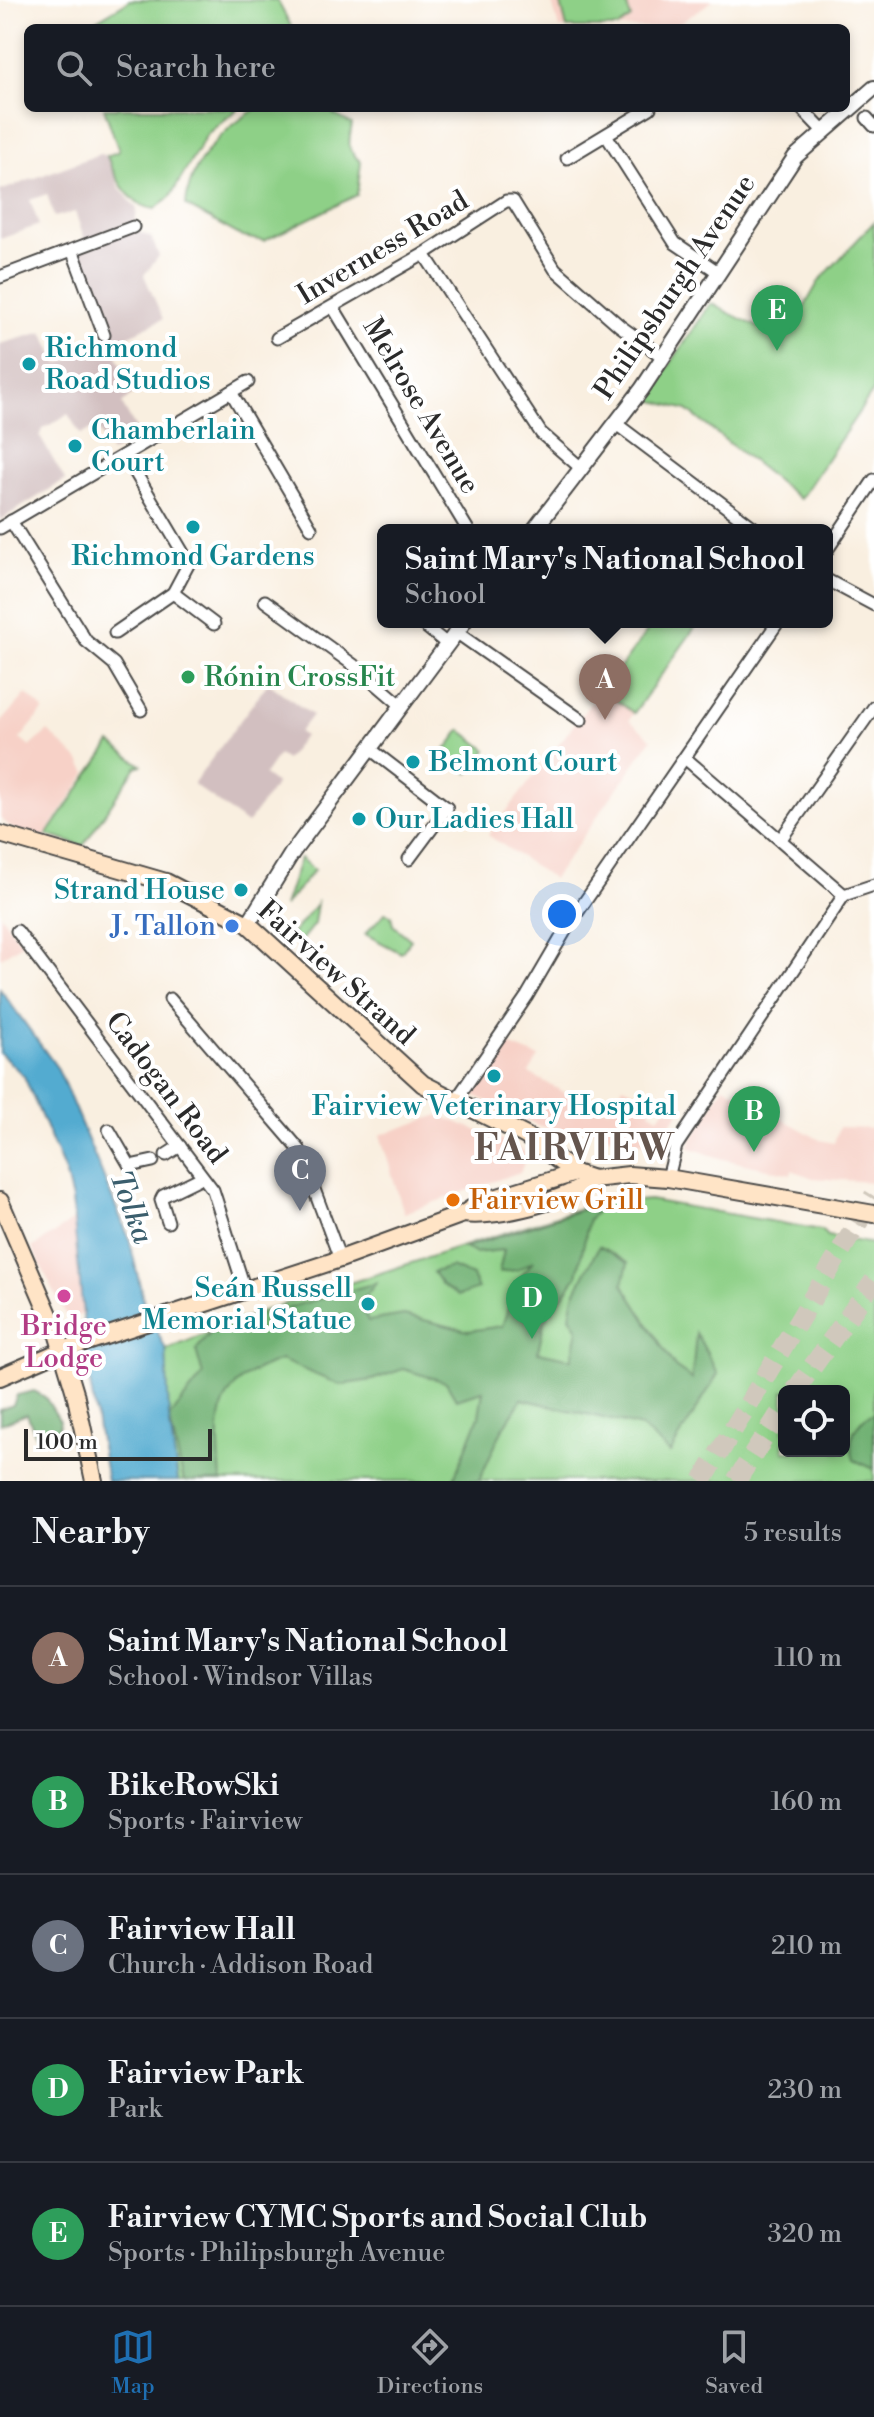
<!DOCTYPE html>
<meta charset="utf-8">
<style>
body{margin:0;font-family:"Libre Bodoni",serif;background:#242831;color:#f1f3f6}
.controls{position:absolute;right:24px;bottom:24px;display:grid;overflow:hidden;border-radius:12px;box-shadow:0 4px 12px #0003}
.controls button{width:72px;height:72px;display:grid;place-items:center;padding:0;border:0;border-bottom:2px solid #363941;background:#171b24;color:#f1f3f6;font:40px sans-serif}
.scale{position:absolute;left:24px;bottom:20px;width:188px;box-sizing:border-box;padding-left:8px;border:4px solid #2b2b2b;border-top:0;font-size:22px;line-height:28px;white-space:nowrap;color:#2b2b2b;-webkit-text-stroke:6px #fff;paint-order:stroke}
.you{position:absolute;left:562px;top:914px;width:28px;height:28px;margin:-20px;border:6px solid #fff;border-radius:50%;background:#1a73e8;box-shadow:0 0 0 12px #1a73e833}
.badge{display:grid;place-items:center;width:52px;height:52px;border-radius:50%;background:#1f6fb2;color:#fff;font-size:26px;font-weight:700}
.pin{position:absolute;translate:-50% -66px;filter:drop-shadow(0 2px 4px #0008)}
.pin::after{content:'';position:absolute;top:42px;width:28px;height:24px;background:inherit;clip-path:polygon(0 0,100% 0,50% 100%)}
.popup{position:absolute;left:377px;top:524px;width:456px;height:104px;box-sizing:border-box;display:grid;place-content:center;border-radius:12px;background:#171b24;filter:drop-shadow(0 2px 6px #0005);font-size:26px;white-space:nowrap;color:#9ea1a6}
.popup b{font-size:30px;color:#f1f3f6}
.popup::after{content:'';position:absolute;left:50%;top:100%;margin-left:-16px;border:16px solid transparent;border-top-color:#171b24}
.list{margin:0;padding:0;list-style:none}
h2{display:flex;justify-content:space-between;align-items:center;height:104px;margin:0;padding:0 32px;font-size:34px}
h2 small{font-size:26px;font-weight:400;color:#9ea1a6}
.list li{display:grid;grid-template-columns:52px 1fr auto;gap:24px;align-items:center;box-sizing:border-box;height:144px;padding:0 32px;border-top:2px solid #363941}
.list b{display:block;font-size:30px;white-space:nowrap}
.list p{margin:0;font-size:26px;white-space:nowrap;color:#9ea1a6}
.list em{font-size:26px;font-style:normal;color:#9ea1a6}
.icon{flex:none;width:44px;height:44px;fill:none;stroke:currentColor;stroke-width:2;stroke-linecap:round;stroke-linejoin:round}
.map{position:relative;flex:none;width:874px;height:1481px;overflow:hidden}
.search{position:absolute;background:#171b24;box-shadow:0 4px 12px #0003;left:24px;right:24px;top:24px;height:88px;display:flex;align-items:center;gap:20px;box-sizing:border-box;padding:0 28px;border-radius:12px;color:#9ea1a6;font-size:30px}
.sheet{height:824px;background:#171b24}
nav{display:flex;justify-content:space-around;align-items:center;box-sizing:border-box;height:112px;border-top:2px solid #363941;background:#171b24;font-size:22px;color:#9ea1a6}
nav a{display:grid;justify-items:center;gap:4px}
nav .on{color:#1f6fb2}
.map>svg:first-child{display:block}
.built{fill:#f7d1c7}
.industrial{fill:#d2bfc0}
.green{fill:#8ed087;stroke:#5c7e59;stroke-width:2;fill-rule:evenodd}
.forest{fill:#72b274;stroke:#4e6e50;stroke-width:2}
.water{fill:#53abd0;stroke:#3f6b7e;stroke-width:2}
.lines{fill:none;stroke-linecap:round;stroke-linejoin:round}
.motorway-tunnel{stroke:#d0c8bc;stroke-width:20;stroke-dasharray:20 10;stroke-linecap:butt}
.minor-casing{stroke:#4a4846;stroke-width:15}
.tertiary-casing{stroke:#4a4846;stroke-width:18}
.secondary-casing{stroke:#4a4846;stroke-width:20}
.minor{stroke:#fff;stroke-width:11}
.tertiary{stroke:#fff;stroke-width:14}
.secondary{stroke:#ffe4c6;stroke-width:16}
.culture-dot{fill:#0f9aa8;stroke:#fff;stroke-width:3}
.leisure-dot{fill:#2e9e5b;stroke:#fff;stroke-width:3}
.shop-dot{fill:#3f7fe0;stroke:#fff;stroke-width:3}
.food-dot{fill:#e8710a;stroke:#fff;stroke-width:3}
.hotel-dot{fill:#d1479c;stroke:#fff;stroke-width:3}
.labels{text-anchor:middle;dominant-baseline:central;stroke-width:8;stroke-linejoin:round;paint-order:stroke}
.street-label{font-size:28px;fill:#2b2b2b;stroke:#fff}
.culture-label{font-size:28px;fill:#0d838f;stroke:#fff;text-anchor:start}
.leisure-label{font-size:28px;fill:#27864d;stroke:#fff;text-anchor:start}
.shop-label{font-size:28px;fill:#366cbe;stroke:#fff;text-anchor:end}
.food-label{font-size:28px;fill:#c56008;stroke:#fff;text-anchor:start}
.hotel-label{font-size:28px;fill:#b23c85;stroke:#fff}
.water-label{font-size:30px;font-style:italic;fill:#3b5e6d;stroke:#fff}
.district-label{font-size:36px;font-weight:bold;letter-spacing:2px;fill:#64554d;stroke:#fff}
</style>
<div class="map">
<svg width="874" height="1481" viewBox="0 0 874 1481">
<rect width="100%" height="100%" fill="#fff"/>
<filter id="ink" filterUnits="userSpaceOnUse"><feTurbulence type="fractalNoise" baseFrequency=".0125" numOctaves="2"/><feDisplacementMap in="SourceGraphic" scale="16" xChannelSelector="R" yChannelSelector="G"/><feConvolveMatrix kernelMatrix="1 2 1 2 8 2 1 2 1" color-interpolation-filters="sRGB"/></filter>
<filter id="wash" filterUnits="userSpaceOnUse"><feTurbulence type="fractalNoise" baseFrequency=".006" numOctaves="4" result="noise"/><feDisplacementMap in="SourceGraphic" scale="32" xChannelSelector="R" yChannelSelector="G"/><feGaussianBlur stdDeviation="1.8" result="paint"/><feColorMatrix in="noise" values="0 0 0 0 0 0 0 0 0 0 0 0 0 0 0 0 0 1.4 0 .05"/><feComposite in="paint" operator="in"/></filter>
<g filter="url(#wash)">
<rect width="100%" height="100%" fill="#f9efe0"/>
<!-- built -->
<g class="built">
<polygon points="551,0 714,0 673,28 559,28"/>
<polygon points="654,622 699,622 629,720 652,739 553,879 488,835"/>
<polygon points="26,694 44,710 20,739 30,747 48,731 80,761 87,773 41,841 13,829 0,818 0,724"/>
<polygon points="0,914 22,944 0,958"/>
<polygon points="506,1044 539,1057 529,1073 585,1104 609,1109 623,1086 656,1100 650,1112 659,1117 668,1104 679,1112 657,1145 615,1139 596,1130 574,1126 571,1132 539,1126 472,1094"/>
<polygon points="724,1086 820,1140 834,1143 839,1127 874,1128 873,1182 813,1178 792,1170 791,1174 723,1159 688,1147"/>
<polygon points="439,1115 506,1142 524,1151 526,1158 520,1172 404,1213 380,1135"/>
<polygon points="74,1220 82,1315 67,1317 32,1248"/>
</g>
<!-- industrial -->
<g class="industrial">
<polygon points="100,154 107,156 119,187 137,209 134,230 151,237 159,256 144,275 163,319 111,344 135,392 122,404 140,436 111,453 96,426 81,435 68,414 43,429 40,437 65,480 0,520 0,344 43,332 59,364 110,343 78,251 84,237 75,212 54,217 47,194 30,200 39,225 0,239 0,191"/>
<polygon points="268,683 312,715 299,732 304,736 286,760 278,755 264,775 276,784 247,824 193,784"/>
</g>
<!-- green -->
<g class="green">
<polygon points="130,0 277,0 292,28 83,28"/>
<polygon points="560,0 625,0 631,18 617,28 567,28"/>
<path d="M104,108H239L207,134L170,197L155,209C129,206 115,178 107,156L119,151Z"/>
<path d="M257,108H335L333,114L352,124C349,143 345,148 361,162L357,195L264,241L243,237L186,206C188,163 223,129 257,108Z"/>
<path d="M874,222V390L800,499L687,410L647,399L711,303C734,317 760,328 786,339L819,281Z"/>
<polygon points="654,622 699,622 634,713 603,691"/>
<polygon points="461,730 487,750 469,773 443,754"/>
<polygon points="111,743 141,765 136,767 83,846 47,835"/>
<polygon points="300,858 314,870 284,906"/>
<polygon points="317,903 314,924 298,944 290,936"/>
<polygon points="385,913 391,915 393,925 411,940 401,953 365,934"/>
<path d="M649,1200L821,1230L827,1236L874,1244V1481H178L169,1418L166,1350L257,1313L590,1205ZM784,1391H844V1451H784Z"/>
</g>
<!-- forest -->
<g class="forest">
<path d="M607,1201L589,1219L577,1276L544,1322L538,1352L572,1359L578,1329L570,1316L574,1295L599,1246L628,1263L623,1284L675,1367L692,1379L696,1333L718,1374L670,1453L641,1427L522,1399L502,1430L479,1481H453L479,1416L483,1391L456,1399L446,1382L403,1369L372,1380L340,1385L281,1360C211,1384 217,1416 221,1481H184L169,1418L203,1375L196,1350L214,1328L376,1283L360,1303L368,1321L404,1315L468,1331L502,1326L517,1282L533,1261L517,1270L499,1272L504,1250L475,1253L464,1248Z"/>
<polygon points="451,1267 472,1276 478,1289 458,1296 442,1285 433,1272"/>
<polygon points="34,1391 45,1397 60,1421 56,1436 37,1438 27,1414 0,1424 0,1410 13,1405 17,1395"/>
<path d="M874,1413V1469L854,1460C847,1440 854,1421 874,1413Z"/>
</g>
<!-- water -->
<polygon class="water" points="0,989 58,1069 129,1238 144,1303 166,1350 169,1418 178,1481 107,1481 89,1377 72,1200 65,1172 24,1076 0,1053"/>
</g>
<g filter="url(#ink)">
<g class="lines">
<!-- motorway-tunnel -->
<g class="motorway-tunnel">
<polyline points="795,1391 874,1281"/>
<polyline points="702,1481 874,1196"/>
<polyline points="736,1481 784,1407"/>
</g>
<!-- minor casing -->
<g class="minor-casing">
<g id="minor">
<polyline points="801,108 823,131"/>
<polyline points="867,118 874,126"/>
<polyline points="606,135 675,243 718,272"/>
<polyline points="567,158 650,108"/>
<polyline points="73,252 104,335"/>
<polyline points="424,254 541,433 581,468"/>
<polyline points="0,277 133,227"/>
<polyline points="333,307 468,530"/>
<polyline points="277,338 424,254 506,201 513,201 555,269 620,326 663,357"/>
<polyline points="231,392 311,528"/>
<polyline points="615,423 757,530"/>
<polyline points="11,521 86,641 114,664 141,710"/>
<polyline points="0,528 248,382"/>
<polyline points="827,550 874,480"/>
<polyline points="827,580 874,605"/>
<polyline points="173,593 214,624"/>
<polyline points="265,601 359,669 401,705"/>
<polyline points="420,622 447,644"/>
<polyline points="456,632 581,720"/>
<polyline points="115,633 173,593 189,563 125,455"/>
<polyline points="369,748 447,808 409,859"/>
<polyline points="685,758 844,895"/>
<polyline points="781,839 874,707"/>
<polyline points="844,895 874,885"/>
<polyline points="17,931 213,1190 245,1290"/>
<polyline points="170,999 299,1149 340,1259"/>
<polyline points="454,1103 527,996 568,926 778,622"/>
<polyline points="109,1130 130,1166 153,1161"/>
<polyline points="166,1155 180,1146"/>
<polyline points="668,1178 676,1146 844,895"/>
<polyline points="168,1222 161,1200 163,1196 202,1177"/>
</g>
</g>
<!-- tertiary casing -->
<g class="tertiary-casing">
<g id="tertiary">
<polyline points="534,530 642,389 795,157 874,88"/>
<polyline points="248,924 292,853 464,622"/>
</g>
</g>
<!-- secondary casing -->
<g class="secondary-casing">
<g id="secondary">
<polyline points="0,834 166,882 248,924 423,1084 526,1136 575,1173"/>
<polyline points="0,1201 57,1333 75,1393 94,1481"/>
<path d="M463,1214C496,1218 568,1201 593,1179"/>
<polyline points="0,1377 63,1350 340,1259 463,1214 482,1202 575,1173 593,1179 629,1175 668,1178 874,1214"/>
</g>
</g>
<!-- minor -->
<use href="#minor" class="minor"/>
<!-- tertiary -->
<use href="#tertiary" class="tertiary"/>
<!-- secondary -->
<use href="#secondary" class="secondary"/>
</g>
</g>
<!-- markers -->
<g class="culture-dot">
<circle cx="29" cy="364" r="8"/>
<circle cx="75" cy="446" r="8"/>
<circle cx="193" cy="527" r="8"/>
<circle cx="413" cy="762" r="8"/>
<circle cx="359" cy="819" r="8"/>
<circle cx="241" cy="890" r="8"/>
<circle cx="494" cy="1076" r="8"/>
<circle cx="368" cy="1304" r="8"/>
</g>
<circle class="leisure-dot" cx="188" cy="677" r="8"/>
<circle class="shop-dot" cx="232" cy="926" r="8"/>
<circle class="food-dot" cx="453" cy="1200" r="8"/>
<circle class="hotel-dot" cx="64" cy="1296" r="8"/>
<g class="labels">
<!-- street labels -->
<g class="street-label">
<text transform="translate(383 248) rotate(-31)">Inverness Road</text>
<text transform="translate(675 287) rotate(-56)">Philipsburgh Avenue</text>
<text transform="translate(421 406) rotate(59)">Melrose Avenue</text>
<text transform="translate(336 973) rotate(42)">Fairview Strand</text>
<text transform="translate(166 1088) rotate(53)">Cadogan Road</text>
</g>
<!-- culture labels -->
<g class="culture-label">
<text x="45" y="348">Richmond<tspan x="45" dy="32">Road Studios</tspan></text>
<text x="91" y="430">Chamberlain<tspan x="91" dy="32">Court</tspan></text>
<text x="193" y="556" text-anchor="middle">Richmond Gardens</text>
<text x="429" y="762">Belmont Court</text>
<text x="375" y="819">Our Ladies Hall</text>
<text x="225" y="890" text-anchor="end">Strand House</text>
<text x="494" y="1106" text-anchor="middle">Fairview Veterinary Hospital</text>
<text x="352" y="1288" text-anchor="end">Seán Russell<tspan x="352" dy="32">Memorial Statue</tspan></text>
</g>
<!-- leisure labels -->
<g class="leisure-label">
<text x="204" y="677">Rónin CrossFit</text>
</g>
<!-- shop labels -->
<g class="shop-label">
<text x="216" y="926">J. Tallon</text>
</g>
<!-- food labels -->
<g class="food-label">
<text x="469" y="1200">Fairview Grill</text>
</g>
<!-- hotel labels -->
<g class="hotel-label">
<text x="64" y="1326">Bridge<tspan x="64" dy="32">Lodge</tspan></text>
</g>
<!-- water labels -->
<g class="water-label">
<text transform="translate(131 1207) rotate(70)">Tolka</text>
</g>
<!-- district labels -->
<g class="district-label">
<text x="575" y="1149">FAIRVIEW</text>
</g>
</g>
</svg>
<div class="controls">
<button><svg class="icon" aria-label="locate" viewBox="0 0 24 24"><circle cx="12" cy="12" r="6"/><path d="M12 2v4M12 18v4M2 12h4M18 12h4"/></svg></button>
</div>
<div class="scale">100 m</div>
<div class="you"></div>
<div class="pin badge" style="left:605px;top:720px;background:#8d6e63">A</div>
<div class="popup"><b>Saint Mary's National School</b>School</div>
<div class="pin badge" style="left:754px;top:1152px;background:#2e9e5b">B</div>
<div class="pin badge" style="left:300px;top:1211px;background:#6b7280">C</div>
<div class="pin badge" style="left:532px;top:1339px;background:#2e9e5b">D</div>
<div class="pin badge" style="left:777px;top:351px;background:#2e9e5b">E</div>
<div class="search"><svg class="icon" aria-label="search" viewBox="0 0 24 24"><circle cx="10" cy="10" r="6"/><path d="M15 15l6 6"/></svg>Search here</div>
</div>
<section class="sheet">
<h2>Nearby<small>5 results</small></h2>
<ul class="list">
<li><span class="badge" style="background:#8d6e63">A</span><div><b>Saint Mary's National School</b><p>School · Windsor Villas</p></div><em>110 m</em></li>
<li><span class="badge" style="background:#2e9e5b">B</span><div><b>BikeRowSki</b><p>Sports · Fairview</p></div><em>160 m</em></li>
<li><span class="badge" style="background:#6b7280">C</span><div><b>Fairview Hall</b><p>Church · Addison Road</p></div><em>210 m</em></li>
<li><span class="badge" style="background:#2e9e5b">D</span><div><b>Fairview Park</b><p>Park</p></div><em>230 m</em></li>
<li><span class="badge" style="background:#2e9e5b">E</span><div><b>Fairview CYMC Sports and Social Club</b><p>Sports · Philipsburgh Avenue</p></div><em>320 m</em></li>
</ul>
</section>
<nav>
<a class="on"><svg class="icon" aria-label="map" viewBox="0 0 24 24"><path d="M3 6l6-2 6 2 6-2v14l-6 2-6-2-6 2zM9 4v14M15 6v14"/></svg>Map</a>
<a><svg class="icon" aria-label="directions" viewBox="0 0 24 24"><path d="M12 3l9 9-9 9-9-9zM9 14v-3h6M13 9l2 2-2 2"/></svg>Directions</a>
<a><svg class="icon" aria-label="saved" viewBox="0 0 24 24"><path d="M7 4h10v16l-5-4-5 4z"/></svg>Saved</a>
</nav>
